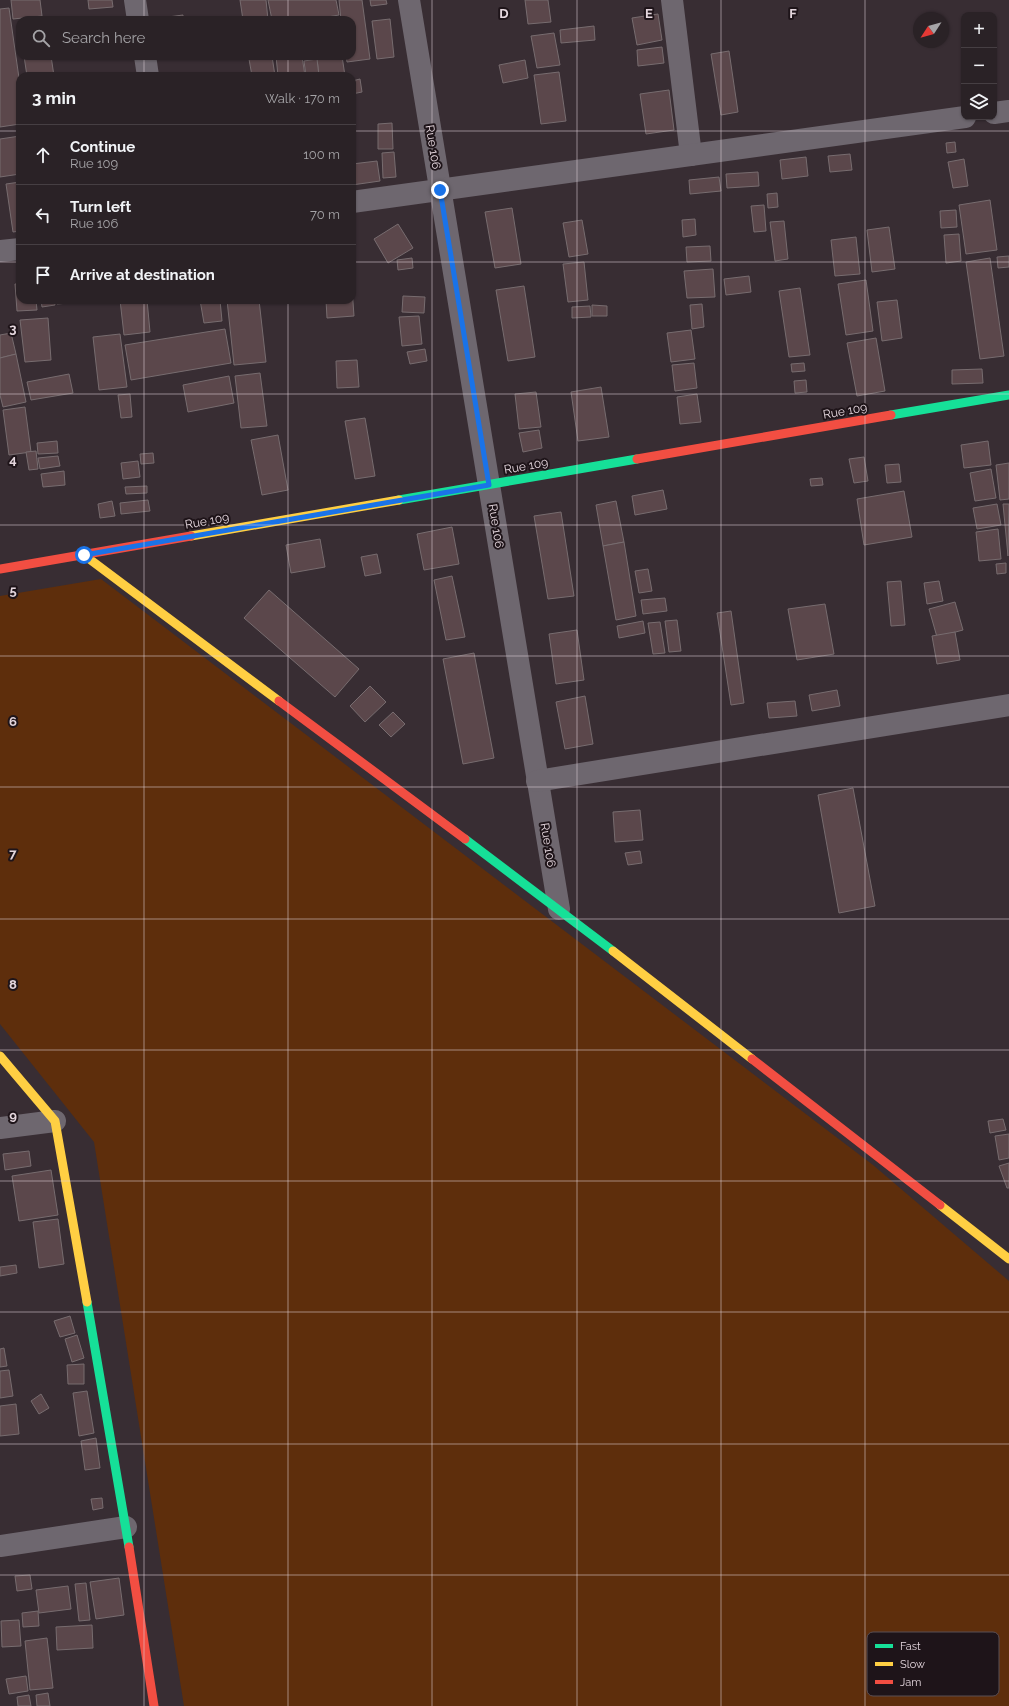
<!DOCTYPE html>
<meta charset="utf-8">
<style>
body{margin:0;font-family:Raleway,sans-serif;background:#362f32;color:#f1f3f6}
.controls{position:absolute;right:12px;top:12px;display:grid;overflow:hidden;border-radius:8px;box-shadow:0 1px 3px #0004}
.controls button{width:36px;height:36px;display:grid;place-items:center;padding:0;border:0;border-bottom:1px solid #463f43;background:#2a2226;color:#f1f3f6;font:20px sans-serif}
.compass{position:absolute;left:913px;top:12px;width:36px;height:36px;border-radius:50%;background:#2a2226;box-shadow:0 1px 3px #0004;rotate:234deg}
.stop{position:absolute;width:12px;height:12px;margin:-9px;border:3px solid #1a73e8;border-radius:50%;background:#fff}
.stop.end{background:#1a73e8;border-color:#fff;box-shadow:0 1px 4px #0008}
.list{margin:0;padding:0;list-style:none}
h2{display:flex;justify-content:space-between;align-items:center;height:52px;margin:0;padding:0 16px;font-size:17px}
h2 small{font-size:13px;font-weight:400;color:#a5a4a7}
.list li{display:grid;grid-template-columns:26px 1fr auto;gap:12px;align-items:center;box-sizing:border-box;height:60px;padding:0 16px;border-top:1px solid #463f43}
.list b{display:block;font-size:15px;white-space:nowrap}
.list p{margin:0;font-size:13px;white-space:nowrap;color:#a5a4a7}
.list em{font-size:13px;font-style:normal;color:#a5a4a7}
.icon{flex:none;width:22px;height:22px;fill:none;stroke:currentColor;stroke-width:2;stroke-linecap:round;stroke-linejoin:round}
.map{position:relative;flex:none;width:1009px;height:1706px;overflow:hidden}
.search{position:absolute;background:#2a2226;box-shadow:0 1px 3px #0004;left:16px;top:16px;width:340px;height:44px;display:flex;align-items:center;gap:10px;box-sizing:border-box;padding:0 14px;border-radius:12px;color:#a5a4a7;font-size:15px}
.panel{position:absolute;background:#2a2226;box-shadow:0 1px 3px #0004;left:16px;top:72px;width:340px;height:232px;border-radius:12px}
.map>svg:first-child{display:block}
.green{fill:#5e2e0c}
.building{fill:#5b474b;stroke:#776c6f}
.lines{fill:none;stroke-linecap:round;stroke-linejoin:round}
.street{stroke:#6e676f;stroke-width:22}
.fast{stroke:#16e098;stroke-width:9}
.slow{stroke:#ffcf43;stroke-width:9}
.jam{stroke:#f24e42;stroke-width:9}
.route{stroke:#1a73e8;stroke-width:5}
.grid{fill:none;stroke:#e4d6dd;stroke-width:1;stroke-opacity:0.55}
.labels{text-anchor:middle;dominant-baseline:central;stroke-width:4;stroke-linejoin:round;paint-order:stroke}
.street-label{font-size:12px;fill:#e4d6dd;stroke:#1e1419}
.key{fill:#1e1419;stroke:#594e54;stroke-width:1}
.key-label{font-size:11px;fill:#e4d6dd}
.grid-label{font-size:13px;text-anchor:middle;font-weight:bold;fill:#e4d6dd;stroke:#1e1419;stroke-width:4;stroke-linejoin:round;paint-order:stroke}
</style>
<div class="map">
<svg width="1009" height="1706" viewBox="0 0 1009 1706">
<rect width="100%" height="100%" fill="#382d33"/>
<!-- green -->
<polygon class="green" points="101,579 873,1165 1009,1281 1009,1706 184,1706 94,1142 0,1024 0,596"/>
<!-- building -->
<g class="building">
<polygon points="11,0 40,0 42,16 13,19"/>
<polygon points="88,0 112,0 113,7 89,9"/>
<polygon points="240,0 266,0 268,20 243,20"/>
<polygon points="268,0 336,0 339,15 310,20 272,20"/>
<polygon points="339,0 362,0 370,59 347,62 346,56 352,56 352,20 341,20"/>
<polygon points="370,0 386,0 387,4 371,6"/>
<polygon points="525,0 548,0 551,22 528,24"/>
<polygon points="9,8 20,85 20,124 0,127 0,9"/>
<polygon points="658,14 662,40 637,45 632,18"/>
<polygon points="183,15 183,20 169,20 168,17"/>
<polygon points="390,19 394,57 377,59 372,21"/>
<polygon points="594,26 595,40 561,43 560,30"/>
<polygon points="554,33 560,65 537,68 531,36"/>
<polygon points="662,47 664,63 638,66 637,50"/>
<polygon points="729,51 738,112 721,115 711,54"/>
<polygon points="24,56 51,56 54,76 27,76"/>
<polygon points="272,56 275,76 252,76 249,59"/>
<polygon points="276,56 302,56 305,76 278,76"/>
<polygon points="335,56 342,56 345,76 319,76 317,59"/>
<polygon points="317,59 319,76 306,76 304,61"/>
<polygon points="525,60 528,78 503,83 499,65"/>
<polygon points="559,72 566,121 541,124 534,75"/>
<polygon points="360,79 362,92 352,94 352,81"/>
<polygon points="669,90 674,130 646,134 640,94"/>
<polygon points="392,123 393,149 378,149 378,124"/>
<polygon points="20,136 20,174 0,177 0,139"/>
<polygon points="955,142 956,152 947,153 946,143"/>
<polygon points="394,152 396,177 383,178 382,153"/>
<polygon points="850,154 852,170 830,172 828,156"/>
<polygon points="806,157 808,176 782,179 780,160"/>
<polygon points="964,159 968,186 953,188 948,162"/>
<polygon points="377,161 380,181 352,185 352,164"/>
<polygon points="758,172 759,186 727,188 726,174"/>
<polygon points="719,177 721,191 690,194 689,180"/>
<polygon points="20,182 20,231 13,232 6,184"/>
<polygon points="777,193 778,207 768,208 767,194"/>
<polygon points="990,200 997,250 966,254 959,205"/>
<polygon points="764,205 766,231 754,232 751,206"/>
<polygon points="512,208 521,264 495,268 485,212"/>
<polygon points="956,210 957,227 941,228 940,211"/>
<polygon points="695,219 696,235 683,237 682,220"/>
<polygon points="582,220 588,254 569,257 563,223"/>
<polygon points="784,221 788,259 775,261 770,222"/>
<polygon points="398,224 413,248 388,263 374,239"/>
<polygon points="889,227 895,269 872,272 867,230"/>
<polygon points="959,234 961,261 946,263 944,235"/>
<polygon points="856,237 860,274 835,276 831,240"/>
<polygon points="710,246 711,261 687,262 686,247"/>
<polygon points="1009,256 1009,267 998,268 997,257"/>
<polygon points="412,258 413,268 398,270 397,260"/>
<polygon points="990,258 1004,356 980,359 966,262"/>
<polygon points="584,262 588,300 568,302 563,264"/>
<polygon points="713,269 715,297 687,298 684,271"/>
<polygon points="749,276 751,292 726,295 724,279"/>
<polygon points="866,280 873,331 846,335 838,284"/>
<polygon points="15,284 20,284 20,300 36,300 37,310 17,311"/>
<polygon points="524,286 535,357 508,361 496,290"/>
<polygon points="352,288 354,316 327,318 326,300 352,300"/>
<polygon points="800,288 810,355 789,357 779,291"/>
<polygon points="403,296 425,297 424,313 402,312"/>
<polygon points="41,300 54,300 55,305 42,307"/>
<polygon points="56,300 93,300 93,301 57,304"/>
<polygon points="120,300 147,300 150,332 124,335"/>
<polygon points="200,300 220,300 222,321 204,323"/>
<polygon points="227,300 259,300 266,362 234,365"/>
<polygon points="897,300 902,338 882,341 877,302"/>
<polygon points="702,304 704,327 692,329 690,305"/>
<polygon points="592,305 607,306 607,316 592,316"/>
<polygon points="590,306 591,317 572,318 572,307"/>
<polygon points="419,316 422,344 402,346 399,317"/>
<polygon points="48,318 51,360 25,362 20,320"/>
<polygon points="225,329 231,363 131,380 125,345"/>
<polygon points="691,330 695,359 671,362 667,333"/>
<polygon points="11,333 16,354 0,358 0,335"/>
<polygon points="120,334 127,387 99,390 93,337"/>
<polygon points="876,338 885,391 857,396 847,343"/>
<polygon points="425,349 427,361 410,364 407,352"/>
<polygon points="16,354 26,402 3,407 0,395 0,358"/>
<polygon points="357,360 359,387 337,388 336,361"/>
<polygon points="694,363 697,388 675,391 672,365"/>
<polygon points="804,363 805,371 792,372 791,364"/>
<polygon points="982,369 983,383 952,384 952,370"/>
<polygon points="260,373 267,426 241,428 235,376"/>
<polygon points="69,374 73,393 31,400 27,382"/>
<polygon points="229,376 234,403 188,412 183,385"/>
<polygon points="806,380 807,392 795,393 794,381"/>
<polygon points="601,387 609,437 578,441 571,392"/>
<polygon points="536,392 541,427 519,429 515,394"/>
<polygon points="130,394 132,417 121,418 118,395"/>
<polygon points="697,394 701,422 680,424 677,397"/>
<polygon points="25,407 31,452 9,455 3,410"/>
<polygon points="365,418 375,476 355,479 345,421"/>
<polygon points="539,430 542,448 523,452 519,433"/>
<polygon points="278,435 288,490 262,495 251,440"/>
<polygon points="57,441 58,453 38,454 37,443"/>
<polygon points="988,441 991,465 964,468 961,445"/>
<polygon points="36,451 38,469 29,470 26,452"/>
<polygon points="153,453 154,463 141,464 140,454"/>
<polygon points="58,456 60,466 40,469 38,458"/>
<polygon points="864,457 868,481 854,483 849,459"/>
<polygon points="138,461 140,477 123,479 121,463"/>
<polygon points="1009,463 1009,499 1000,500 996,465"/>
<polygon points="899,464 901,482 887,483 885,465"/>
<polygon points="991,469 996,498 975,501 970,473"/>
<polygon points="64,471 65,485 43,487 41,474"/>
<polygon points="822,478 823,485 811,486 810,479"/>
<polygon points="147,486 147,493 126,494 125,487"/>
<polygon points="663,490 667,509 635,515 632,496"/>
<polygon points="904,491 912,537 864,545 857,499"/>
<polygon points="148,500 150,511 121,514 120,503"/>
<polygon points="112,501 115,516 100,518 98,504"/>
<polygon points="616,501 624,542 603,546 596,505"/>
<polygon points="997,504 1001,525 977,529 973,508"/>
<polygon points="1003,504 1009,504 1008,556"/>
<polygon points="561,512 574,596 548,599 534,516"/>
<polygon points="452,527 459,564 424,570 417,534"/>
<polygon points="998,529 1001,559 979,561 976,532"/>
<polygon points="320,539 325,567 291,573 286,545"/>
<polygon points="624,542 636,616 616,620 603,546"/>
<polygon points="377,554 381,573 365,576 361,557"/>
<polygon points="1006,563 1006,573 997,574 996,564"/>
<polygon points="648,569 652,591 639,593 635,571"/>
<polygon points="452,576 465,637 446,640 434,580"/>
<polygon points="901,581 905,625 891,626 887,582"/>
<polygon points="939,581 943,601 927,604 924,583"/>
<polygon points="269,590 359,669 335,697 244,618"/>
<polygon points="665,598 667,611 643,614 641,600"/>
<polygon points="955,602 963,630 937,637 929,609"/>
<polygon points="825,604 834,654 797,660 788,609"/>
<polygon points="731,611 744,703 731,705 717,613"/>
<polygon points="677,620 681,651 669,652 665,621"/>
<polygon points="643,621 645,633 619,638 617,626"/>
<polygon points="660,622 665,653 653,654 648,623"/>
<polygon points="577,630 584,680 556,684 549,634"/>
<polygon points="955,632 960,660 937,664 932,636"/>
<polygon points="474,653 494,758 463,764 443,659"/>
<polygon points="370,686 386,702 365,722 350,706"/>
<polygon points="837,690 840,706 812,711 809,695"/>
<polygon points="585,696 593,744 565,749 556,702"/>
<polygon points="795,701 797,716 769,718 767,703"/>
<polygon points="393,712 405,724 391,737 379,725"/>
<polygon points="853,788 875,906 839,913 818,795"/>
<polygon points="640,810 643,840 615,842 613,812"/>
<polygon points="640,851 642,863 628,865 625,853"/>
<polygon points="1003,1119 1006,1130 990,1133 988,1121"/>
<polygon points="1009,1134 1009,1158 999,1160 995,1136"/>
<polygon points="29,1151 31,1166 5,1170 3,1154"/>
<polygon points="1009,1163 1009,1188 1007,1188 999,1166"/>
<polygon points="51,1170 58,1215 19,1221 12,1176"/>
<polygon points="58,1219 64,1264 39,1268 33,1222"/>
<polygon points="16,1265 17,1273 0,1276 0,1267"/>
<polygon points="70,1316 75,1333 60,1337 54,1321"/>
<polygon points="77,1335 84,1358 72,1362 65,1339"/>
<polygon points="4,1348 7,1366 0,1367 0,1349"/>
<polygon points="84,1364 84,1384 68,1384 67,1365"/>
<polygon points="9,1370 13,1396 0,1398 0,1371"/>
<polygon points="87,1391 94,1433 79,1436 73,1393"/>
<polygon points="41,1394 49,1408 39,1414 31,1401"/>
<polygon points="16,1404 19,1434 0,1436 0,1406"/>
<polygon points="96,1438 100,1468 85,1470 81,1441"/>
<polygon points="102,1498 103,1508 93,1510 91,1499"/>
<polygon points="30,1575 32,1589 17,1591 15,1576"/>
<polygon points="119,1578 124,1615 96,1619 90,1582"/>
<polygon points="86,1583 90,1620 79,1621 75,1584"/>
<polygon points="68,1586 71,1609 39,1613 36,1590"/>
<polygon points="38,1611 39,1626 23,1627 22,1613"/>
<polygon points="19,1620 21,1646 2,1647 1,1621"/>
<polygon points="92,1625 93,1648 57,1650 56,1627"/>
<polygon points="47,1638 53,1688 30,1690 25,1641"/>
<polygon points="26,1676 28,1691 9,1694 6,1679"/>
<polygon points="48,1693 50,1706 37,1706 36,1695"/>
<polygon points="29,1695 31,1706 18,1706 17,1697"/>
</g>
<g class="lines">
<!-- street -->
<g class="street">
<polyline points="135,0 138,20"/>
<polyline points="409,0 559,909"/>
<polyline points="672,0 691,155"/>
<polyline points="145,56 148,76"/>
<polyline points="994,113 1009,111"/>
<polyline points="352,202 965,117"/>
<polyline points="0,251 20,249"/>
<polyline points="537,781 1009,705"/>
<polyline points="0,1128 55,1121"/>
<polyline points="0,1546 126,1527"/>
</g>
<!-- fast -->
<g class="fast">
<polyline points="891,415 1009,395"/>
<polyline points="399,500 637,459"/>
<polyline points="465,839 613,951"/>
<polyline points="87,1302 129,1547"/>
</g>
<!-- slow -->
<g class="slow">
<polyline points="191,536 399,500"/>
<polyline points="84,555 279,701"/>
<polyline points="613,951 752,1059"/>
<polyline points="0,1056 55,1121 87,1302"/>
<polyline points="940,1205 1009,1259"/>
</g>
<!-- jam -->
<g class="jam">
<polyline points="637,459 891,415"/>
<polyline points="0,569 191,536"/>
<polyline points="279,701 465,839"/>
<polyline points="752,1059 940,1205"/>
<polyline points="129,1547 154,1706"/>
</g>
</g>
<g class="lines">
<!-- route -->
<polyline class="route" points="84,555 489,485 440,190"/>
</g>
<!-- grid -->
<path class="grid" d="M144,0V20M288,0V20M432,0V1706M577,0V1706M721,0V1706M865,0V1706M144,56V76M288,56V76M0,131H20M352,131H1009M0,262H20M352,262H1009M144,300V1706M288,300V1706M0,394H1009M0,525H1009M0,656H1009M0,787H1009M0,919H1009M0,1050H1009M0,1181H1009M0,1312H1009M0,1444H1009M0,1575H1009"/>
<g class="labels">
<!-- street labels -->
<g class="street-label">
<text transform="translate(433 147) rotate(81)">Rue 106</text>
<text transform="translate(845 411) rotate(-10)">Rue 109</text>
<text transform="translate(526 466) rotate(-10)">Rue 109</text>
<text transform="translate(207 521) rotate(-10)">Rue 109</text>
<text transform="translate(496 526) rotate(81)">Rue 106</text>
<text transform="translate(548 845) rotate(81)">Rue 106</text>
</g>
</g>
<!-- legend -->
<rect x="867" y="1632" width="132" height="64" rx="6" class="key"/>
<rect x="875" y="1644" width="18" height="4" fill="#16e098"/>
<rect x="875" y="1662" width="18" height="4" fill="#ffcf43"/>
<rect x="875" y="1680" width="18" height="4" fill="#f24e42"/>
<g class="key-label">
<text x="900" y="1650">Fast</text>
<text x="900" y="1668">Slow</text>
<text x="900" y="1686">Jam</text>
</g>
<g class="grid-label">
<text x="504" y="18">D</text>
<text x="649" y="18">E</text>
<text x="793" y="18">F</text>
<text x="13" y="333">3</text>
<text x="13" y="464">4</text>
<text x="13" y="595">5</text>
<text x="13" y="726">6</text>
<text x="13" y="858">7</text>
<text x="13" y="989">8</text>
<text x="13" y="1120">9</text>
</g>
</svg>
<div class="controls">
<button>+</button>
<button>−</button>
<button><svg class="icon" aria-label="layers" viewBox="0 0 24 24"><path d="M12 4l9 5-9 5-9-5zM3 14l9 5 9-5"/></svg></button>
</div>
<svg class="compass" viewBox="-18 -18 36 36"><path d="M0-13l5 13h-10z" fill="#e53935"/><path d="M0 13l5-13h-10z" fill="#a5a4a7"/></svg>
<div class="stop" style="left:84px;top:555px"></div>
<div class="stop end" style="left:440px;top:190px"></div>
<div class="search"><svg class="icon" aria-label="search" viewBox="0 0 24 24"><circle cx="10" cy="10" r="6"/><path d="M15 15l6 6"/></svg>Search here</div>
<section class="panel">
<h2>3 min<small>Walk · 170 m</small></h2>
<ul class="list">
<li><svg class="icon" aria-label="ahead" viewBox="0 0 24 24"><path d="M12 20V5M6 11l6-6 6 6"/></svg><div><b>Continue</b><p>Rue 109</p></div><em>100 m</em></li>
<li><svg class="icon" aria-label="left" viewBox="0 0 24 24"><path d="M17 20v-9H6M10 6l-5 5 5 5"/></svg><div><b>Turn left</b><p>Rue 106</p></div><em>70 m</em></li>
<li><svg class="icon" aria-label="arrive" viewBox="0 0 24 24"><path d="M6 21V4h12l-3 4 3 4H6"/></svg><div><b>Arrive at destination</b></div></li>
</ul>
</section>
</div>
